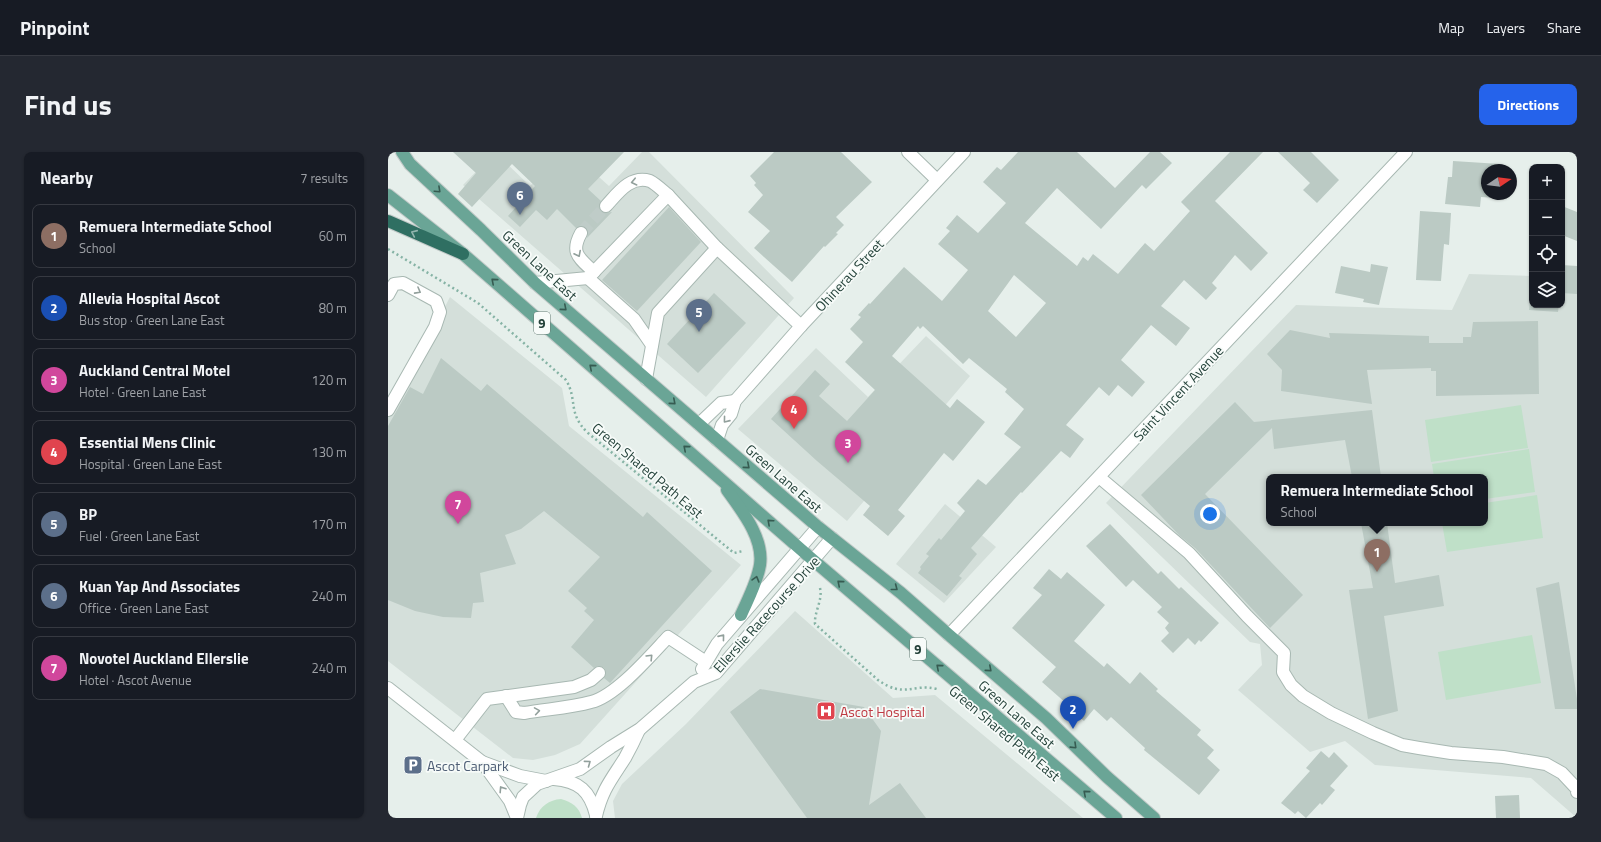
<!DOCTYPE html>
<meta charset="utf-8">
<style>
body{margin:0;font-family:"Titillium Web",sans-serif;background:#242831;color:#f1f3f6}
.controls{position:absolute;right:12px;top:12px;display:grid;overflow:hidden;border-radius:8px;box-shadow:0 1px 3px #0004}
.controls button{width:36px;height:36px;display:grid;place-items:center;padding:0;border:0;border-bottom:1px solid #363941;background:#171b24;color:#f1f3f6;font:20px sans-serif}
.compass{position:absolute;left:1093px;top:12px;width:36px;height:36px;border-radius:50%;background:#171b24;box-shadow:0 1px 3px #0004;rotate:77deg}
.you{position:absolute;left:822px;top:362px;width:14px;height:14px;margin:-10px;border:3px solid #fff;border-radius:50%;background:#1a73e8;box-shadow:0 0 0 6px #1a73e833}
.badge{display:grid;place-items:center;width:26px;height:26px;border-radius:50%;background:#2563eb;color:#fff;font-size:13px;font-weight:700}
.pin{position:absolute;translate:-50% -33px;filter:drop-shadow(0 1px 2px #0008)}
.pin::after{content:'';position:absolute;top:21px;width:14px;height:12px;background:inherit;clip-path:polygon(0 0,100% 0,50% 100%)}
.popup{position:absolute;left:878px;top:322px;width:222px;height:52px;box-sizing:border-box;display:grid;place-content:center;border-radius:8px;background:#171b24;filter:drop-shadow(0 1px 3px #0005);font-size:13px;white-space:nowrap;color:#9ea1a6}
.popup b{font-size:15px;color:#f1f3f6}
.popup::after{content:'';position:absolute;left:50%;top:100%;margin-left:-8px;border:8px solid transparent;border-top-color:#171b24}
.list{margin:0;padding:0;list-style:none}
h2{display:flex;justify-content:space-between;align-items:center;height:52px;margin:0;padding:0 16px;font-size:17px}
h2 small{font-size:13px;font-weight:400;color:#9ea1a6}
.list li{display:grid;grid-template-columns:26px 1fr auto;gap:12px;align-items:center;box-sizing:border-box;height:64px;margin:0 8px 8px;padding:0 8px;border:1px solid #363941;border-radius:8px}
.list b{display:block;font-size:15px;white-space:nowrap}
.list p{margin:0;font-size:13px;white-space:nowrap;color:#9ea1a6}
.list em{font-size:13px;font-style:normal;color:#9ea1a6}
.icon{flex:none;width:22px;height:22px;fill:none;stroke:currentColor;stroke-width:2;stroke-linecap:round;stroke-linejoin:round}
.map{position:relative;flex:none;width:1189px;height:666px;overflow:hidden;border-radius:8px}
header{display:flex;align-items:center;gap:24px;box-sizing:border-box;height:56px;padding:0 20px;background:#171b24;border-bottom:1px solid #363941}
header strong{font-size:19px}
nav{display:flex;gap:22px;margin-inline-start:auto;font-size:14px}
.intro{display:flex;align-items:center;justify-content:space-between;box-sizing:border-box;height:96px;padding:0 24px}
h1{margin:0;font-size:28px}
.button{padding:10px 18px;border-radius:8px;background:#2563eb;color:#fff;font-size:14px;font-weight:700}
main{display:flex;gap:24px;padding:0 24px}
aside{flex:1;background:#171b24;border-radius:8px;box-shadow:0 1px 3px #0004}
.map>svg:first-child{display:block}
.built{fill:#d4dfda;fill-rule:evenodd}
.green{fill:#bfe0c8}
.building{fill:#bbcac4;fill-rule:evenodd}
.lines{fill:none;stroke-linecap:round;stroke-linejoin:round}
.minor-tunnel{stroke:#bfccc8;stroke-width:12;stroke-dasharray:12 6;stroke-linecap:butt}
.minor-casing{stroke:#a8b8b2;stroke-width:14}
.major-casing{stroke:#c2cac8;stroke-width:14}
.highway-casing{stroke:#c2cac8;stroke-width:14}
.path{stroke:#86b3a5;stroke-width:2.5;stroke-dasharray:2 3;stroke-linecap:butt}
.minor{stroke:#fff;stroke-width:12}
.major{stroke:#6aa596;stroke-width:12}
.highway{stroke:#2f6f62;stroke-width:12}
.oneway{stroke:#92a09c}
.oneway2{stroke:#365b51}
.oneway3{stroke:#93b5ae}
.labels{text-anchor:middle;dominant-baseline:central;stroke-width:3.5;stroke-linejoin:round;paint-order:stroke}
.shield{fill:#f7fbf9;stroke:#637a73;stroke-width:1}
.shield-label{font-size:13px;font-weight:bold;fill:#24423a}
.street-label{font-size:14px;fill:#24423a;stroke:#f7fbf9}
.health-label{font-size:14px;fill:#be3a42;stroke:#f7fbf9;text-anchor:start}
.service-label{font-size:14px;fill:#4e5e75;stroke:#f7fbf9;text-anchor:start}
</style>
<header>
<strong>Pinpoint</strong>
<nav><a>Map</a><a>Layers</a><a>Share</a></nav>
</header>
<div class="intro"><h1>Find us</h1><a class="button">Directions</a></div>
<main>
<aside>
<h2>Nearby<small>7 results</small></h2>
<ul class="list">
<li><span class="badge" style="background:#8d6e63">1</span><div><b>Remuera Intermediate School</b><p>School</p></div><em>60 m</em></li>
<li><span class="badge" style="background:#1a4fb4">2</span><div><b>Allevia Hospital Ascot</b><p>Bus stop · Green Lane East</p></div><em>80 m</em></li>
<li><span class="badge" style="background:#d1479c">3</span><div><b>Auckland Central Motel</b><p>Hotel · Green Lane East</p></div><em>120 m</em></li>
<li><span class="badge" style="background:#e0444e">4</span><div><b>Essential Mens Clinic</b><p>Hospital · Green Lane East</p></div><em>130 m</em></li>
<li><span class="badge" style="background:#5c6f8a">5</span><div><b>BP</b><p>Fuel · Green Lane East</p></div><em>170 m</em></li>
<li><span class="badge" style="background:#5c6f8a">6</span><div><b>Kuan Yap And Associates</b><p>Office · Green Lane East</p></div><em>240 m</em></li>
<li><span class="badge" style="background:#d1479c">7</span><div><b>Novotel Auckland Ellerslie</b><p>Hotel · Ascot Avenue</p></div><em>240 m</em></li>
</ul>
</aside>
<div class="map">
<svg width="1189" height="666" viewBox="0 0 1189 666">
<rect width="100%" height="100%" fill="#e6efeb"/>
<!-- built -->
<g class="built">
<polygon points="107,0 142,34 176,0 183,0 221,34 254,0 261,0 406,146 318,245 75,33"/>
<path d="M1081,122L1144,124V153H1174V125L1189,126V666L1143,626L987,613L957,589L922,600L850,538L874,513L872,492L862,490L718,351L908,153L1064,158ZM881,325H1097V371H881Z"/>
<polygon points="62,145 174,236 181,274 353,413 192,592 167,603 145,608 125,606 0,509 0,265"/>
<polygon points="538,184 582,224 459,369 350,277 428,196 480,245"/>
<polygon points="557,352 608,395 556,451 508,412"/>
<polygon points="407,459 505,546 547,543 695,666 227,666 225,649 234,632 298,572"/>
</g>
<!-- green -->
<g class="green">
<polygon points="1133,253 1140,296 1043,310 1037,268"/>
<polygon points="1141,297 1147,340 1097,347 1097,325 1046,325 1044,312"/>
<polygon points="1149,343 1155,386 1059,400 1054,371 1097,371 1097,351"/>
<polygon points="1144,483 1153,531 1058,548 1050,500"/>
<path d="M173,647C184,650 191,655 194,666H148C152,654 161,648 173,647Z"/>
</g>
<!-- building -->
<g class="building">
<polygon points="65,0 236,0 200,37 213,49 211,53 213,59 217,61 224,60 199,86 200,81 199,76 193,74 188,76 169,57 159,68 148,58 132,75 120,64 147,34 124,12 84,55 70,42 88,21"/>
<polygon points="386,0 453,0 484,30 448,65 456,73 448,81 450,82 437,95 436,94 404,130 366,96 382,79 360,60 375,43 366,33 368,31 362,24"/>
<path d="M630,0H689L727,36L762,0H772L784,11L758,37L754,33L713,77L669,36L637,71L689,114L695,105L700,109L705,102L730,122L757,91L766,99L802,59L793,50L842,0H875L827,49L880,101L863,119L847,103L824,131L829,136L818,148L796,128L773,154L802,176L788,194L763,173L733,208L757,230L744,245L730,233L721,244L711,235L678,273L696,287L682,306L673,299L634,341L633,340L583,396L589,402L571,424L574,426L559,444L530,421L533,417L532,415L541,404L538,402L551,386L553,388L577,359L569,351L590,327L598,333L633,295L616,282L636,257L617,240L619,237L581,206L575,212L535,174L532,177L530,174L504,204L562,256L569,247L597,270L565,309L556,301L510,358L517,364L500,384L475,363L482,354L429,309L383,267L427,218L442,232L431,244L459,269L487,238L457,210L475,190L462,177L473,165L470,163L481,151L482,152L516,115L554,149L580,118L550,92L562,79L558,76L569,63L590,81L618,51L595,30L609,15L613,18ZM626,123L658,151L628,185L600,159Z"/>
<polygon points="890,0 923,0 951,28 929,51 915,38 922,31"/>
<polygon points="1065,9 1112,12 1111,18 1099,18 1099,42 1110,42 1109,46 1093,45 1092,55 1057,52 1060,25 1064,25"/>
<polygon points="1174,54 1189,60 1189,89 1174,83"/>
<polygon points="281,55 313,90 249,159 214,128"/>
<polygon points="1032,59 1063,61 1061,93 1056,92 1053,129 1028,128"/>
<polygon points="983,112 1000,115 991,153 975,150 976,147 947,141 953,114 982,120"/>
<polygon points="1174,113 1189,114 1189,142 1174,141"/>
<polygon points="1144,126 1144,153 1171,153 1170,160 1141,158"/>
<polygon points="326,141 358,171 310,221 279,192"/>
<polygon points="1150,169 1151,242 1048,244 1048,219 1043,219 1043,216 979,218 984,252 893,239 894,218 879,202 902,178 942,186 941,181 1041,184 1041,191 1075,191 1075,185 1083,185 1085,170"/>
<polygon points="53,206 93,239 99,232 255,365 259,360 324,419 222,531 216,526 218,520 216,516 210,514 206,516 183,495 206,468 196,459 199,456 180,439 212,405 156,359 133,377 117,383 128,412 92,421 96,450 85,451 83,466 55,465 27,459 0,448 0,274 22,235 35,242"/>
<polygon points="847,250 866,270 984,258 993,325 964,325 957,288 886,297 884,276 817,342 915,443 882,476 807,396 792,384 753,343"/>
<polygon points="973,371 999,371 1007,431 1051,423 1056,454 996,464 1010,559 980,567 961,438 985,436"/>
<polygon points="722,372 770,422 773,419 791,437 793,435 831,471 813,490 811,488 807,493 800,486 785,501 773,489 781,481 777,476 781,471 769,460 774,455 745,428 738,435 698,394"/>
<polygon points="661,417 673,427 679,420 717,453 686,489 716,515 719,511 742,532 752,520 770,537 768,539 813,578 809,583 826,598 819,606 832,618 811,643 756,598 757,596 723,565 719,569 706,557 696,569 678,553 679,552 654,530 668,515 624,476 654,443 645,436"/>
<polygon points="1171,430 1189,547 1189,557 1167,557 1148,436"/>
<polygon points="372,537 476,555 493,579 481,653 512,631 538,666 419,666 342,560"/>
<polygon points="933,599 941,606 946,600 960,614 942,634 947,638 934,653 932,651 918,666 910,659 907,662 893,651 922,619 918,616"/>
<polygon points="1131,643 1132,666 1108,666 1107,644"/>
</g>
<g class="lines">
<!-- minor-tunnel -->
<polyline class="minor-tunnel" points="193,81 218,54"/>
<!-- minor casing -->
<g class="minor-casing">
<g id="minor">
<polyline points="520,0 549,28"/>
<path d="M218,54C230,41 242,23 262,29C268,32 275,39 280,43"/>
<path d="M193,81C182,101 191,106 206,120"/>
<polyline points="147,131 200,126"/>
<polyline points="0,143 6,132 15,131 48,149 52,160 47,175 0,258"/>
<polyline points="264,193 246,167 200,126 280,43 329,96"/>
<polyline points="258,227 270,161 329,96 413,174"/>
<polyline points="311,272 333,251 347,249"/>
<polyline points="329,288 334,273 343,262 347,249 413,174 576,0"/>
<polyline points="711,325 801,401 859,464 896,501 895,520 903,533 915,544 943,561 985,581 1014,593 1031,596 1063,601 1115,605 1158,612 1174,621 1189,637 1189,640"/>
<polyline points="561,483 1018,0"/>
<polyline points="314,517 329,492 430,375"/>
<polyline points="0,536 94,610 122,649 129,666"/>
<path d="M118,544L128,560L136,561C158,557 182,556 203,550C228,544 262,504 280,485L318,510"/>
<polyline points="67,588 99,547 186,535 203,528 211,521"/>
<polyline points="94,610 132,624 158,629"/>
<path d="M166,627C191,629 202,639 208,663"/>
<path d="M208,664C214,638 223,628 237,606C242,597 247,587 251,578"/>
<polyline points="129,666 132,653 135,645 149,632 192,617 223,595 252,577 306,530 328,521 444,386"/>
</g>
</g>
<!-- major casing -->
<g class="major-casing">
<g id="major">
<polyline points="14,0 22,12 93,78 147,131 430,375 513,441 561,483 658,566 719,625 766,666"/>
<polyline points="0,43 75,102 425,408 728,666"/>
<path d="M339,338C354,359 376,386 372,413C369,431 360,447 353,463"/>
</g>
</g>
<!-- highway casing -->
<g class="highway-casing">
<polyline id="highway" points="0,69 75,102"/>
</g>
<!-- path -->
<g class="path">
<path d="M0,97L90,151L178,228C190,248 179,261 200,281L346,401L355,399"/>
<path d="M432,436C435,448 426,460 427,472L490,528C517,547 524,531 549,537"/>
</g>
<!-- minor -->
<use href="#minor" class="minor"/>
<!-- major -->
<use href="#major" class="major"/>
<!-- highway -->
<use href="#highway" class="highway"/>
</g>
<!-- one-way arrows -->
<defs><path id="oneway-chevron" d="M-2-3.5L2.5 0L-2 3.5" fill="none" stroke-width="1.6" stroke-linecap="round" stroke-linejoin="round"/></defs>
<g class="oneway">
<use href="#oneway-chevron" transform="translate(246 30) rotate(167)"/>
<use href="#oneway-chevron" transform="translate(190 102) rotate(63)"/>
<use href="#oneway-chevron" transform="translate(30 139) rotate(29)"/>
<use href="#oneway-chevron" transform="translate(338 268) rotate(129)"/>
<use href="#oneway-chevron" transform="translate(334 485) rotate(-51)"/>
<use href="#oneway-chevron" transform="translate(262 505) rotate(-46)"/>
<use href="#oneway-chevron" transform="translate(149 559) rotate(-9)"/>
<use href="#oneway-chevron" transform="translate(200 611) rotate(-36)"/>
<use href="#oneway-chevron" transform="translate(114 637) rotate(-123)"/>
</g>
<g class="oneway2">
<use href="#oneway-chevron" transform="translate(50 38) rotate(43)"/>
<use href="#oneway-chevron" transform="translate(106 129) rotate(-139)"/>
<use href="#oneway-chevron" transform="translate(176 156) rotate(41)"/>
<use href="#oneway-chevron" transform="translate(204 215) rotate(-139)"/>
<use href="#oneway-chevron" transform="translate(285 250) rotate(41)"/>
<use href="#oneway-chevron" transform="translate(298 296) rotate(-139)"/>
<use href="#oneway-chevron" transform="translate(359 314) rotate(41)"/>
<use href="#oneway-chevron" transform="translate(382 370) rotate(-138)"/>
<use href="#oneway-chevron" transform="translate(368 427) rotate(-74)"/>
<use href="#oneway-chevron" transform="translate(452 431) rotate(-140)"/>
<use href="#oneway-chevron" transform="translate(507 436) rotate(38)"/>
<use href="#oneway-chevron" transform="translate(551 515) rotate(-139)"/>
<use href="#oneway-chevron" transform="translate(601 517) rotate(41)"/>
<use href="#oneway-chevron" transform="translate(686 594) rotate(44)"/>
<use href="#oneway-chevron" transform="translate(698 641) rotate(-139)"/>
</g>
<use class="oneway3" href="#oneway-chevron" transform="translate(26 81) rotate(-156)"/>
<!-- icons -->
<defs>
<g id="hospital-square" transform="scale(1)"><rect x="-9" y="-9" width="18" height="18" rx="4" fill="#e0444e" stroke="#f7fbf9"/><path d="M-5-5h3v3.5h4V-5h3V5h-3V1.5h-4V5h-3Z" fill="#fff"/></g>
<g id="parking-square" transform="scale(1)"><rect x="-9" y="-9" width="18" height="18" rx="4" fill="#5c6f8a" stroke="#f7fbf9"/><path d="M-3.5-5.5H1a3.5 3.5 0 0 1 0 7H-1V5.5H-3.5ZM-1-3.4V-.6H.8a1.4 1.4 0 0 0 0-2.8Z" fill="#fff"/></g>
</defs>
<g fill-rule="evenodd">
<use href="#hospital-square" x="438" y="559"/>
<use href="#parking-square" x="25" y="613"/>
</g>
<g class="labels">
<!-- shield labels -->
<g class="shield">
<rect x="146" y="160" width="16" height="22" rx="3"/>
<rect x="522" y="486" width="16" height="22" rx="3"/>
</g>
<g class="shield-label">
<text x="154" y="171">9</text>
<text x="530" y="497">9</text>
</g>
<!-- street labels -->
<g class="street-label">
<text transform="translate(152 113) rotate(43)">Green Lane East</text>
<text transform="translate(461 123) rotate(-47)">Ohinerau Street</text>
<text transform="translate(790 241) rotate(-47)">Saint Vincent Avenue</text>
<text transform="translate(260 318) rotate(40)">Green Shared Path East</text>
<text transform="translate(396 326) rotate(41)">Green Lane East</text>
<text transform="translate(378 462) rotate(-48)">Ellerslie Racecourse Drive</text>
<text transform="translate(629 562) rotate(41)">Green Lane East</text>
<text transform="translate(617 581) rotate(40)">Green Shared Path East</text>
</g>
<!-- health labels -->
<g class="health-label">
<text x="452" y="559">Ascot Hospital</text>
</g>
<!-- service labels -->
<g class="service-label">
<text x="39" y="613">Ascot Carpark</text>
</g>
</g>
</svg>
<div class="controls">
<button>+</button>
<button>−</button>
<button><svg class="icon" aria-label="locate" viewBox="0 0 24 24"><circle cx="12" cy="12" r="6"/><path d="M12 2v4M12 18v4M2 12h4M18 12h4"/></svg></button>
<button><svg class="icon" aria-label="layers" viewBox="0 0 24 24"><path d="M12 4l9 5-9 5-9-5zM3 14l9 5 9-5"/></svg></button>
</div>
<svg class="compass" viewBox="-18 -18 36 36"><path d="M0-13l5 13h-10z" fill="#e53935"/><path d="M0 13l5-13h-10z" fill="#9ea1a6"/></svg>
<div class="you"></div>
<div class="pin badge" style="left:989px;top:420px;background:#8d6e63">1</div>
<div class="popup"><b>Remuera Intermediate School</b>School</div>
<div class="pin badge" style="left:685px;top:577px;background:#1a4fb4">2</div>
<div class="pin badge" style="left:460px;top:311px;background:#d1479c">3</div>
<div class="pin badge" style="left:406px;top:277px;background:#e0444e">4</div>
<div class="pin badge" style="left:311px;top:180px;background:#5c6f8a">5</div>
<div class="pin badge" style="left:132px;top:63px;background:#5c6f8a">6</div>
<div class="pin badge" style="left:70px;top:372px;background:#d1479c">7</div>
</div>
</main>
